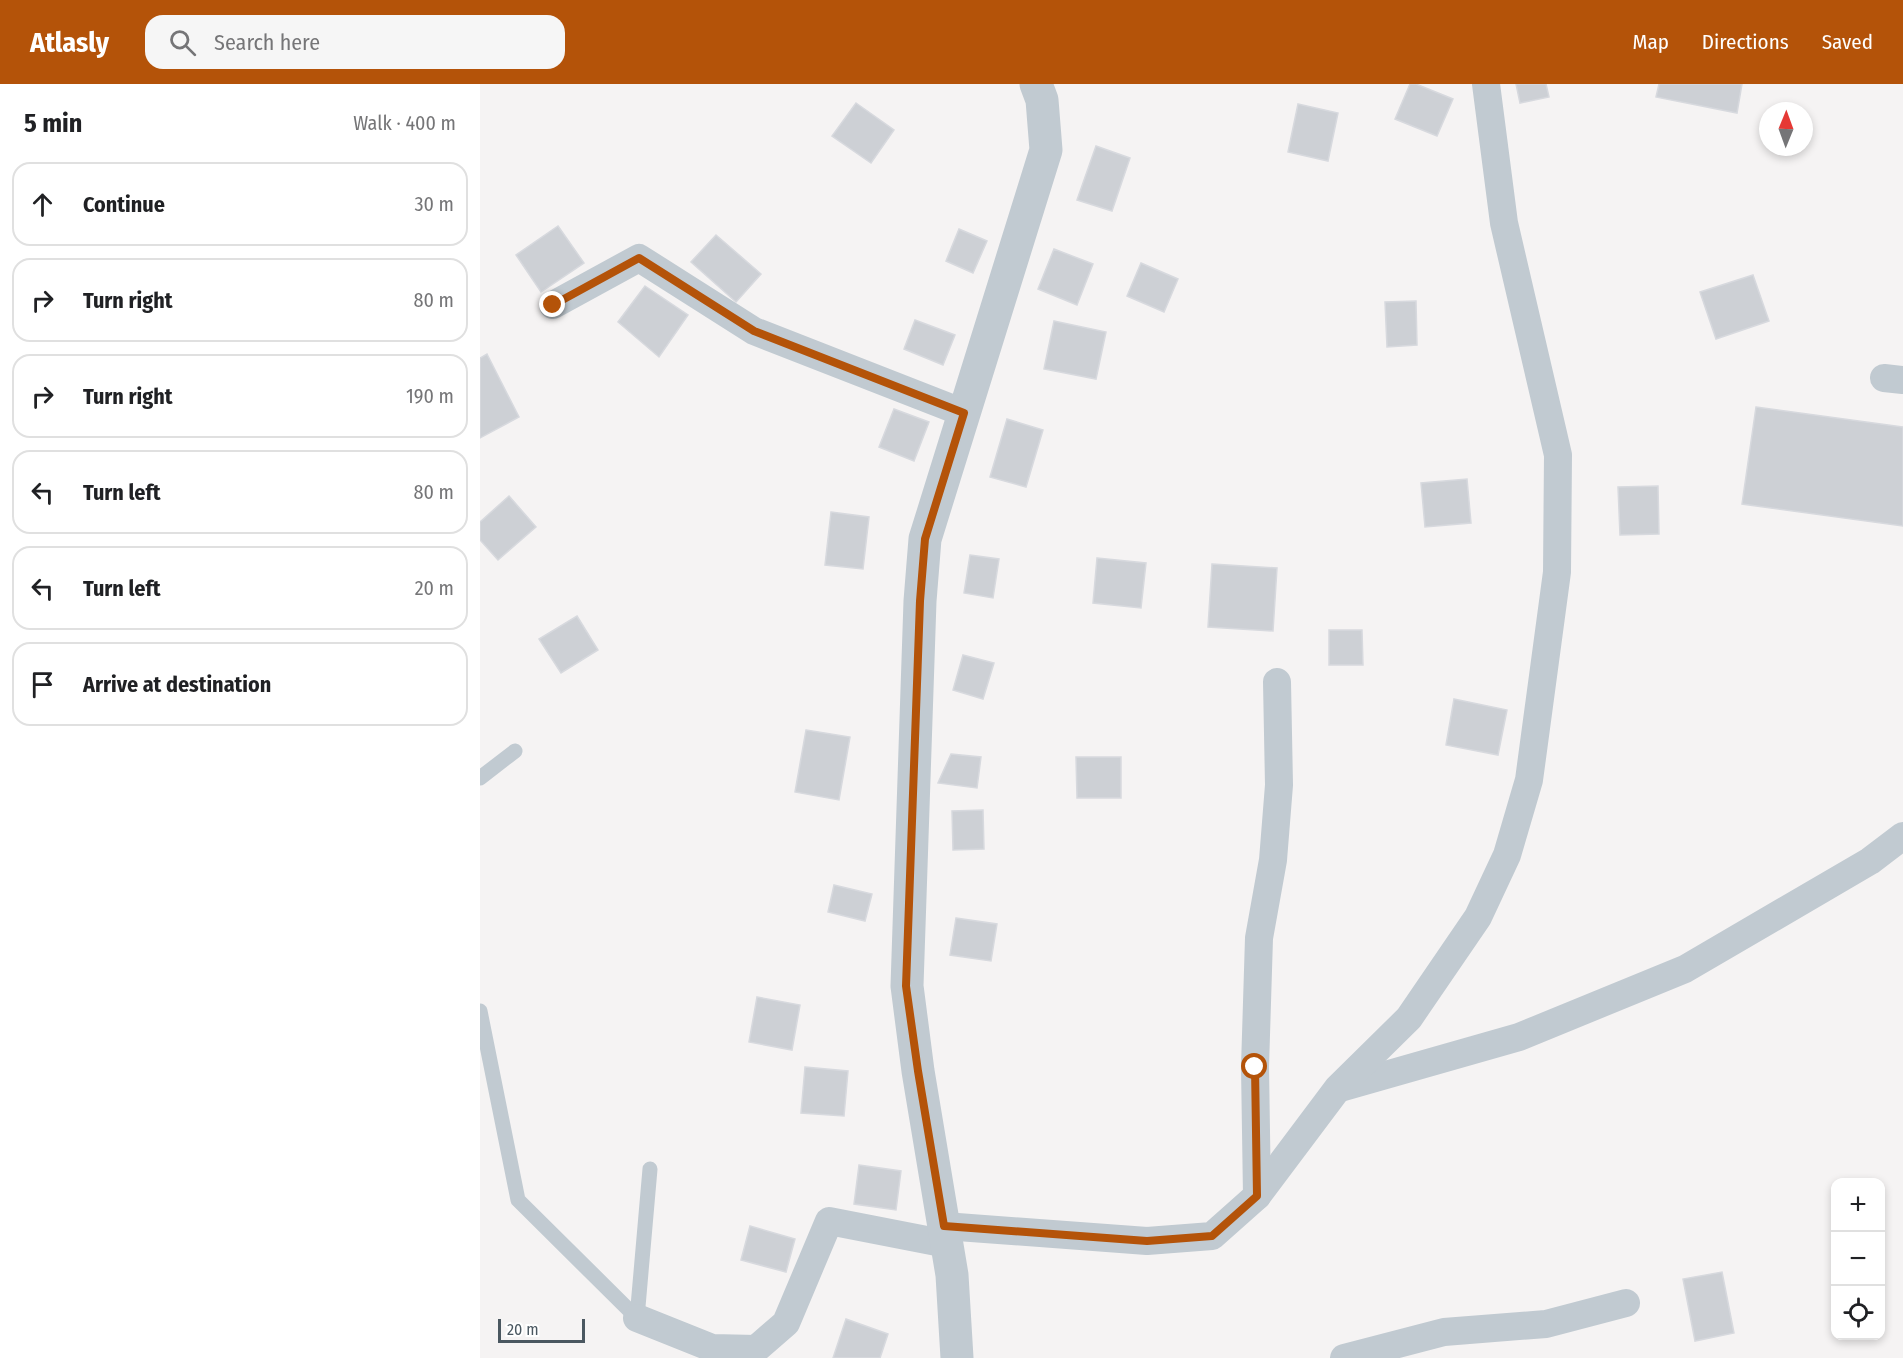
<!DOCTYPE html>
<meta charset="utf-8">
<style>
body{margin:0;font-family:"Fira Sans Condensed",sans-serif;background:#f6f6f6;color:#202124}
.controls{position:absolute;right:18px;bottom:18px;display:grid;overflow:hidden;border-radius:12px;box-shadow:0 3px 9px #0003}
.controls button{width:54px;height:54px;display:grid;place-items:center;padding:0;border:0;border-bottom:2px solid #e0e0e0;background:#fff;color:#202124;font:30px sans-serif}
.compass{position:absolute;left:1279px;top:18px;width:54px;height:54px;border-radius:50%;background:#fff;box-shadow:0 3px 9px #0003;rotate:1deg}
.scale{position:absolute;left:18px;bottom:15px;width:87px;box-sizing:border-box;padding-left:6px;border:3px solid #4a5760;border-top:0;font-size:16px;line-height:21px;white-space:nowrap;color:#4a5760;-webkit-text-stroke:4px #fff;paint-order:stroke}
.stop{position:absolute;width:18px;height:18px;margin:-14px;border:4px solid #b45309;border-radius:50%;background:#fff}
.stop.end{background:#b45309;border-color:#fff;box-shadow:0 2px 6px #0008}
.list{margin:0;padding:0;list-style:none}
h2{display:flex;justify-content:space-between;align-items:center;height:78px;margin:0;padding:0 24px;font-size:26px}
h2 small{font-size:20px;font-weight:400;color:#757577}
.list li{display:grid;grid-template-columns:39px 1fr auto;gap:18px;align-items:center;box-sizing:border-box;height:84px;margin:0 12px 12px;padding:0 12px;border:2px solid #e0e0e0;border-radius:18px}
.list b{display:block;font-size:22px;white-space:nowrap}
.list em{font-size:20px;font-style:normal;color:#757577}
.icon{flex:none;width:33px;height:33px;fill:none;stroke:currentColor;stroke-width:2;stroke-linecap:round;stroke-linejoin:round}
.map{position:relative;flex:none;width:1423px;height:1274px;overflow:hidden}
header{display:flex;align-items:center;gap:36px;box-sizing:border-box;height:84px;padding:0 30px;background:#b45309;color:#fff}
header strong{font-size:28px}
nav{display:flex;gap:33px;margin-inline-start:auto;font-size:21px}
.search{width:420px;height:54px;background:#f6f6f6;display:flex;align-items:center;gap:15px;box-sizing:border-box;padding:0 21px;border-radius:18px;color:#757577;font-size:22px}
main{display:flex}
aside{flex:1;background:#fff}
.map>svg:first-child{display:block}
.building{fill:#cdd0d5;stroke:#d7d9de;stroke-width:1.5}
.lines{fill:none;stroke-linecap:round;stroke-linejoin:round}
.service{stroke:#c1cad1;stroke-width:15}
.minor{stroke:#c1cad1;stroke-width:28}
.tertiary{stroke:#c1cad1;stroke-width:33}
.route{stroke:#b45309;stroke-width:8}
</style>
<header>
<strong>Atlasly</strong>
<div class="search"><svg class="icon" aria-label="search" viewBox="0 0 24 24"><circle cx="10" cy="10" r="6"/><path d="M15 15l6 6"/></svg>Search here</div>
<nav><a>Map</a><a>Directions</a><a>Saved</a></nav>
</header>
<main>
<aside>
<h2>5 min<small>Walk · 400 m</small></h2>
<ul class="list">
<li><svg class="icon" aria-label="ahead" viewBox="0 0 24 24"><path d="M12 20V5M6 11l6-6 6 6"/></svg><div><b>Continue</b></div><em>30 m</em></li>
<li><svg class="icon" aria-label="right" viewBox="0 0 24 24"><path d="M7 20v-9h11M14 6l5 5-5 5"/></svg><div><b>Turn right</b></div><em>80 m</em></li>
<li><svg class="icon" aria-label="right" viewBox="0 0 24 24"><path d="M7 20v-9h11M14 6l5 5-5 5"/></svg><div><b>Turn right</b></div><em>190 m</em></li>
<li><svg class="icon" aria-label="left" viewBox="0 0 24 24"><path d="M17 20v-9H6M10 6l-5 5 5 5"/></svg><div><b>Turn left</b></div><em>80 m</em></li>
<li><svg class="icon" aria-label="left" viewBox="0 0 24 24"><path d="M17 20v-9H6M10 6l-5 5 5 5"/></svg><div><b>Turn left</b></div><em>20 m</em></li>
<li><svg class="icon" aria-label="arrive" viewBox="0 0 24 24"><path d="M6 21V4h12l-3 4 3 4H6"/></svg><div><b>Arrive at destination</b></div></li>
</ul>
</aside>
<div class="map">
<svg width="1423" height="1274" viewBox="0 0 1423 1274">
<rect width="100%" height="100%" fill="#f5f3f3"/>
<!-- building -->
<g class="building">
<polygon points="930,0 936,0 973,15 957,52 915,35"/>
<polygon points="1036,0 1066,0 1069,13 1040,19"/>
<polygon points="1179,0 1262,0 1257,29 1176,13"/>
<polygon points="376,19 414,46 391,79 352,52"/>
<polygon points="818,20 858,29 848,77 808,68"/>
<polygon points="616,62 650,74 632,127 597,116"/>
<polygon points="78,142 104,179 61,208 36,171"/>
<polygon points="479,145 507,157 493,189 466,177"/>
<polygon points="236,151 281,190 256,218 211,178"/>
<polygon points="574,165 613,180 597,221 558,205"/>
<polygon points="661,179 698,195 684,228 647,212"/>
<polygon points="1273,191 1289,237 1236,255 1220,208"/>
<polygon points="165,202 208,231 179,273 138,238"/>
<polygon points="936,217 937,261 907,263 905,218"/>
<polygon points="435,236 475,251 463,281 424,265"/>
<polygon points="574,237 626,248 616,295 564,285"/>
<polygon points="7,270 39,333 0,354 0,274"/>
<polygon points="1276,323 1423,343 1423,442 1262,420"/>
<polygon points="414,325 449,338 434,377 399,363"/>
<polygon points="527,335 563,346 546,403 510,393"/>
<polygon points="987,395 991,439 945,443 941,399"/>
<polygon points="1178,402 1179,450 1140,451 1138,403"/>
<polygon points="29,412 56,443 18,476 0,456 0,438"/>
<polygon points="351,428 389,433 383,485 345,481"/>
<polygon points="490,471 519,475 513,514 484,509"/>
<polygon points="617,474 666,479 661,524 613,519"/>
<polygon points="732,480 797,484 793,547 728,543"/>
<polygon points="97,532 118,566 81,589 59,555"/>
<polygon points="849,546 882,546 883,581 849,581"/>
<polygon points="483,571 514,579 503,615 473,606"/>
<polygon points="974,615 1027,626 1018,671 966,661"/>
<polygon points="326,646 370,653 359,716 315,708"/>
<polygon points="471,670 501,673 497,704 458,699"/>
<polygon points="596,673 641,673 641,714 597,714"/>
<polygon points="503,726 504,765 473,766 472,727"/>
<polygon points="354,801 392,810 385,837 348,828"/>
<polygon points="476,834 517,840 511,877 470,871"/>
<polygon points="277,913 320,921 312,966 269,958"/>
<polygon points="325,983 368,987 364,1032 321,1029"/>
<polygon points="379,1081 421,1087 416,1126 374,1120"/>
<polygon points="270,1142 315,1155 306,1188 261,1176"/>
<polygon points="1242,1188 1254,1249 1215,1257 1203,1195"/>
<polygon points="366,1235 408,1250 400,1274 353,1274"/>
</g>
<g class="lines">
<!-- service -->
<g class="service">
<polyline points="0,694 35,667"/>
<polyline points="0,927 38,1116 157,1234"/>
<polyline points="157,1234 170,1085"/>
</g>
<!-- minor -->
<g class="minor">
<polyline points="73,221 159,174 274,247 484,329"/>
<polyline points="1404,294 1423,296"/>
<polyline points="860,1004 1039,953 1205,885 1390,777 1423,752"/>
<polyline points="777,1112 775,983 779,854 793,776 799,701 797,598"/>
<polyline points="464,1142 667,1157 732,1152 777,1112 858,1004 929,934 998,833 1027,771 1049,696 1077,488 1078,371 1024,139 1006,0"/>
<polyline points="157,1234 232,1264 276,1265 306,1239 349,1137 467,1160"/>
<polyline points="864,1274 964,1248 1066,1240 1146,1219"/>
</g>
<!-- tertiary -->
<polyline class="tertiary" points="477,1274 472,1191 438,987 427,902 440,517 445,455 566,66 562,16 556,0"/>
</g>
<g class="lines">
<!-- route -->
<polyline class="route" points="73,221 159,174 274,247 484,329 445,455 440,517 426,902 438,987 464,1142 667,1157 732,1152 777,1112 775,983"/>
</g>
</svg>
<div class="controls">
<button>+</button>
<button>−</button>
<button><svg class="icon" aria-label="locate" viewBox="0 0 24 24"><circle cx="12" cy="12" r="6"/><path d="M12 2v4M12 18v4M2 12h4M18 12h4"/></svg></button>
</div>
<svg class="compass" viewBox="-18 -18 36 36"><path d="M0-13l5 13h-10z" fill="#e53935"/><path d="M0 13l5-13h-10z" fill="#757577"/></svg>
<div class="scale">20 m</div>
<div class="stop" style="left:775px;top:983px"></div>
<div class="stop end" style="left:73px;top:221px"></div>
</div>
</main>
